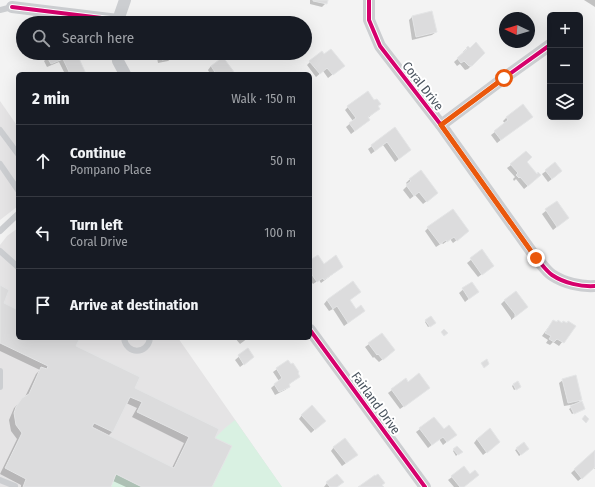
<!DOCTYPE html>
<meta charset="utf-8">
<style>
body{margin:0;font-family:"Fira Sans Condensed",sans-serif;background:#242831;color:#f1f3f6}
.controls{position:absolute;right:12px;top:12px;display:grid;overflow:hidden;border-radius:6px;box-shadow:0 4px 16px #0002}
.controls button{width:36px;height:36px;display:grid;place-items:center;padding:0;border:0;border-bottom:1px solid #363941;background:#171b24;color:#f1f3f6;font:20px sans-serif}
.compass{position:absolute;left:499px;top:12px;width:36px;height:36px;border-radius:50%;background:#171b24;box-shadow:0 4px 16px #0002;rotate:274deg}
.stop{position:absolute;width:12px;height:12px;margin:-9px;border:3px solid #ea580c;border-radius:50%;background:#fff}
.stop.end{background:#ea580c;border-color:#fff;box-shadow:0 1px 4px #0008}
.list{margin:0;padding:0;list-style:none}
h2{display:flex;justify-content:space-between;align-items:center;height:52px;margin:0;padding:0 16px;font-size:17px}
h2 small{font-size:13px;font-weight:400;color:#9ea1a6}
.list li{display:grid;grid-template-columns:26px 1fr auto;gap:12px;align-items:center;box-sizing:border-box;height:72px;padding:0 16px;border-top:1px solid #363941}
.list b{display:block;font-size:15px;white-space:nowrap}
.list p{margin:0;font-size:13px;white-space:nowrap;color:#9ea1a6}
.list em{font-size:13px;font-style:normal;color:#9ea1a6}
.icon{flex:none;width:22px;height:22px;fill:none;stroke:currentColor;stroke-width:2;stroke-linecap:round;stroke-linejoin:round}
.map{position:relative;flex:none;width:595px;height:487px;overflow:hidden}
.search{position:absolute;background:#171b24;box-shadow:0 4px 16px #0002;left:16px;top:16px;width:296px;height:44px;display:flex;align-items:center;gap:10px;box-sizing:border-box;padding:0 14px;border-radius:22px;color:#9ea1a6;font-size:15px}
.panel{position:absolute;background:#171b24;box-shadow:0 4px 16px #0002;left:16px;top:72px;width:296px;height:268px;border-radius:6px}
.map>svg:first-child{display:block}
.education{fill:#e5e4e5}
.green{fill:#d9f1e2}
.shadow{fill:#0003;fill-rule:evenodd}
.building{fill:#dcdcdd;stroke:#e4e5e6;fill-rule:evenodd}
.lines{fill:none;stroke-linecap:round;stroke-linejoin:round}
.service{stroke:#ccced1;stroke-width:6}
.minor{stroke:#ccced1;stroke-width:12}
.cycleway-casing{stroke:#fff;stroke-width:6}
.cycleway{stroke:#d6006c;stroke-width:4}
.route{stroke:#ea580c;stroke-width:5}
.labels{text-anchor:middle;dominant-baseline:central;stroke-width:4;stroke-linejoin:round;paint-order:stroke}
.street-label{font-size:13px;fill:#4a545f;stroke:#fff}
</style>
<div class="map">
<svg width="595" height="487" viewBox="0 0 595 487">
<rect width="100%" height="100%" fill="#f3f3f3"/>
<!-- education -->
<g class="education">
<polygon points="0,101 18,127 18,206 0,220"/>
<polygon points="18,228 18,338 178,338 282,487 0,487 0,245 7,236"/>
</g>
<!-- green -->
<g class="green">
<polygon points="235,420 282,487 212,487 232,446 215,438 224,429"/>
<polygon points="116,474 142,487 111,487"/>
</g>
<!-- shadow -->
<g class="shadow">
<polygon points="310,0 327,0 326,3 322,7 310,4"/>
<polygon points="584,0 595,0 595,7"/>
<polygon points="412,17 436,32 432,35 412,40 409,20"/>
<polygon points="468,47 484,53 468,69 465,70 460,64 457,66 454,62 464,53 463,52"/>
<polygon points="58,53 80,53 77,55 85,74 65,74 59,62 47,67 44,61 48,58"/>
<polygon points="153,53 171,53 172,58 168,61 158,63 156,53"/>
<polygon points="310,62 341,68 328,78 323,71 316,77 307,65"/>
<polygon points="211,66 232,74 210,74 208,70"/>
<polygon points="377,106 375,112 368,118 369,120 351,134 346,127 353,121 345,110 348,107"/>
<polygon points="523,106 531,117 497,143 491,135 505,124 503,121 506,118"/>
<polygon points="395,129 410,150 395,162 383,145 371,154 368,149"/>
<polygon points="525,162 536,179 524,189 516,179 514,181 513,179 515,177 507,168 511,165"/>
<polygon points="546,171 557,175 548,182 542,174"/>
<polygon points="410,179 433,196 423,204 415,195 410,199 403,190 408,185 406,183"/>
<polygon points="557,202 564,221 553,230 542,214"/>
<polygon points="428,228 468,231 453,243 450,239 443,244 442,243 436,247 425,231"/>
<polygon points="482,251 489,269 478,277 467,263"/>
<polygon points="310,262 324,265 342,267 321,283 319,280 313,284 310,280"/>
<polygon points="471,283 477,292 465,302 459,293"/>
<path d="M0,287L3,304L18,311V338H78L75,346L134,388L214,438L211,487H126L113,481L110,487H21V485L0,474L17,439L11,431L9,420L14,408L25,397L36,374L40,370L0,351ZM126,403L137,408L132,417L184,443L172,468L108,436L112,432Z"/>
<polygon points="328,299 349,301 356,310 360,314 344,326 333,309 329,311 324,304"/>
<polygon points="505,300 527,307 511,320 511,318 501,304"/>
<polygon points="426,321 433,324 428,327 425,322"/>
<polygon points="553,321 556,323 574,327 559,346 553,342 550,345 546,343 548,340 542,336"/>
<polygon points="235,338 248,338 240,344"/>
<polygon points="369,344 390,354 379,362 374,357 373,358 365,347"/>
<polygon points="247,350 253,357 240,367 235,360"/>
<polygon points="288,361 295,380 288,385 289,387 285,390 275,395 271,388 279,381 273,372"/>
<polygon points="563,380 581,400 577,404 584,408 572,414 569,409 576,404 564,406 559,383"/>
<polygon points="513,385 518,388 514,390 512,386"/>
<polygon points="392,390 425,391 400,409 388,393"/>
<polygon points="302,415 321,424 311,433 299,419"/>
<polygon points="420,429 443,431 455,435 443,445 439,439 428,448 416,432"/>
<polygon points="477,439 499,442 483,455 474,443"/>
<polygon points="334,447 353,458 342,466 331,451"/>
<polygon points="457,447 461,451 456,456 453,451"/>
<polygon points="517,449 526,451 519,456 515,450"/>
<polygon points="595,451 595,469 594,468 578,481 571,473"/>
<polygon points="337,475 337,487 324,487 327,483"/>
<polygon points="452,477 463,487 454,487 448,480"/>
</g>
<!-- building -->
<g class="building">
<polygon points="313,0 328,0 327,4 313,1"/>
<polygon points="432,11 437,32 416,37 412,16"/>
<polygon points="476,42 485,53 472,66 469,66 464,61 461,63 457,58 467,49 466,48 468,46 470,48"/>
<polygon points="331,49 345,66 333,75 327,68 320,74 309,61 322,51 324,54"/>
<polygon points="56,53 79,53 77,54 86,74 70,74 63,59 51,64 47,57"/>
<polygon points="160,53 172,53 173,58 162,60"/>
<polygon points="223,57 234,72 233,74 216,74 211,66"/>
<polygon points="368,91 374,100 377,99 381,104 378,106 380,109 368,117 370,120 355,131 349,123 356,118 347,106"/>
<polygon points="523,104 533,117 501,140 494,131 508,120 506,117"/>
<polygon points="395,127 411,150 399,159 387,142 375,151 371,145"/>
<polygon points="526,151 532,157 527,162 537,174 538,172 541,175 528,186 520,177 519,178 516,175 518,173 510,164"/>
<polygon points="555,162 562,171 552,179 545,170"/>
<polygon points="421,170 438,193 427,202 419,192 414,196 406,185 411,181 409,179"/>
<polygon points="557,201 569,218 557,227 545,209"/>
<polygon points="453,209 469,231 457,241 454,237 447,242 446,240 440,244 427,227"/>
<polygon points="482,249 494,266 482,275 470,258"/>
<polygon points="318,255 324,264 336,255 343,267 324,280 323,278 317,282 310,272 310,260"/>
<polygon points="353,281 361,292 350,300 356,309 361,305 365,311 348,323 337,306 333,309 327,300 328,299"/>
<polygon points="472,282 479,292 469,299 462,288"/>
<path d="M0,285L9,290L4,303L18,310V338H80L76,346L140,377L135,388L219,429L215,438L232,446L212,487H142L116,474L111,487H23L26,479L5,468L22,433L16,425L14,413L16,407L22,398L29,394L41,367L47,369L48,366L0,343ZM130,397L142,402L137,412L189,437L174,468L92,427L94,423L113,432Z"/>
<polygon points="516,291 528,307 515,317 515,314 504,300"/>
<polygon points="431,316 436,323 430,327 425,320"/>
<polygon points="553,320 557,322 558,320 562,323 563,321 567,323 568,321 576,326 564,343 557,339 554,342 549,339 551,336 545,333"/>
<polygon points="444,329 448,333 444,336 441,332"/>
<polygon points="382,333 395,350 383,360 378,354 377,355 368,343"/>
<polygon points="248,348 254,357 244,365 238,355"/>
<polygon points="487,359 489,364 484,368 481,363"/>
<polygon points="288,360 291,364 293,363 299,372 298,373 300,377 289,384 290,387 279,392 274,384 282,378 276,368"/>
<polygon points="419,373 430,388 404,407 391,389 406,378 408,382"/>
<polygon points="576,375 582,400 568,403 562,379"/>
<polygon points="518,381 521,387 516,390 513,384"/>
<polygon points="582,401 585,409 574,414 570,406"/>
<polygon points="312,405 326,421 315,430 301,415"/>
<polygon points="585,415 589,419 586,423 582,419"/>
<polygon points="434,417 444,429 449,425 457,435 447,442 443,437 432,445 419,428"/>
<polygon points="490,428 500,442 487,453 477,439"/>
<polygon points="345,438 358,455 346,463 333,447"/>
<polygon points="524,442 529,449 521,455 516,448"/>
<polygon points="457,446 463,452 458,455 453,449"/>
<polygon points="595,450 595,467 582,479 574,469"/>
<polygon points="464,466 470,474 475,470 479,475 464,487 460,487 451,476"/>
<polygon points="337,474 344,482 337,487 330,487 326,482"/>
<polygon points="378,474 385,483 382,485 384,487 358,487 375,475 375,476"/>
</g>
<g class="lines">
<!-- service -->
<g class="service">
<polyline points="0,10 12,7"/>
<polyline points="0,130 18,154"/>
<polyline points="0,164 18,190"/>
<polyline points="0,231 18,214"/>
<polyline points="0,251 18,267"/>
<path d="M124,338C126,355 148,355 150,338"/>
<polyline points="0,371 0,387"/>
<polyline points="0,480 15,486"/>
</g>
<!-- minor -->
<g class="minor">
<path d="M369,0V20L380,46L441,125L536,258C541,263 546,271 552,275C564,283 581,287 595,286"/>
<polyline points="12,7 118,20"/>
<polyline points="117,23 125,0"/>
<polyline points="117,53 118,61 125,74"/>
<polyline points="441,125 504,78 550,45"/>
<polyline points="310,330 425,487"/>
</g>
<!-- cycleway casing -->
<g class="cycleway-casing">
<g id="cycleway">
<path d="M369,0V20L380,46L441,125L536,258C541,263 546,271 552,275C564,283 581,287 595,286"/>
<polyline points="12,7 118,20"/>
<polyline points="441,125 504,78 550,45"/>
<polyline points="310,330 425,487"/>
</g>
</g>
<!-- cycleway -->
<use href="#cycleway" class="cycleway"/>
</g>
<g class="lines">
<!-- route -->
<polyline class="route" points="504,78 441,125 536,258"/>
</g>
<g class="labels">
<!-- street labels -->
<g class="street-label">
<text transform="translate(423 86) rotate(52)">Coral Drive</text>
<text transform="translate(376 403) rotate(54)">Fairland Drive</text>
</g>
</g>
</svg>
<div class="controls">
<button>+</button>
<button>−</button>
<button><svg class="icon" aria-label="layers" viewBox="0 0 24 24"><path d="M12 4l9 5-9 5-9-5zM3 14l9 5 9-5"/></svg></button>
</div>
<svg class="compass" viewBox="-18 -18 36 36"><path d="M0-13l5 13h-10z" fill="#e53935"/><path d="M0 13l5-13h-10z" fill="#9ea1a6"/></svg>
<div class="stop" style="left:504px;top:78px"></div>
<div class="stop end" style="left:536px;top:258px"></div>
<div class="search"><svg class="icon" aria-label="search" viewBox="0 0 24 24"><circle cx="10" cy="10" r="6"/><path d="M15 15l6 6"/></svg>Search here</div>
<section class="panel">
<h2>2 min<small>Walk · 150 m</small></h2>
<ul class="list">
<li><svg class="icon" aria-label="ahead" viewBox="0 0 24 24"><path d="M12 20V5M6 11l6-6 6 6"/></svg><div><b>Continue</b><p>Pompano Place</p></div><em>50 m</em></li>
<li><svg class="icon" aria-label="left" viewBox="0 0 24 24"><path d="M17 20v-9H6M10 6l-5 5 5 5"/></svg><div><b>Turn left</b><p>Coral Drive</p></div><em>100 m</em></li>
<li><svg class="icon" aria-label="arrive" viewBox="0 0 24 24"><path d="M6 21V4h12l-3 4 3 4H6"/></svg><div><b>Arrive at destination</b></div></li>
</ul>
</section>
</div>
